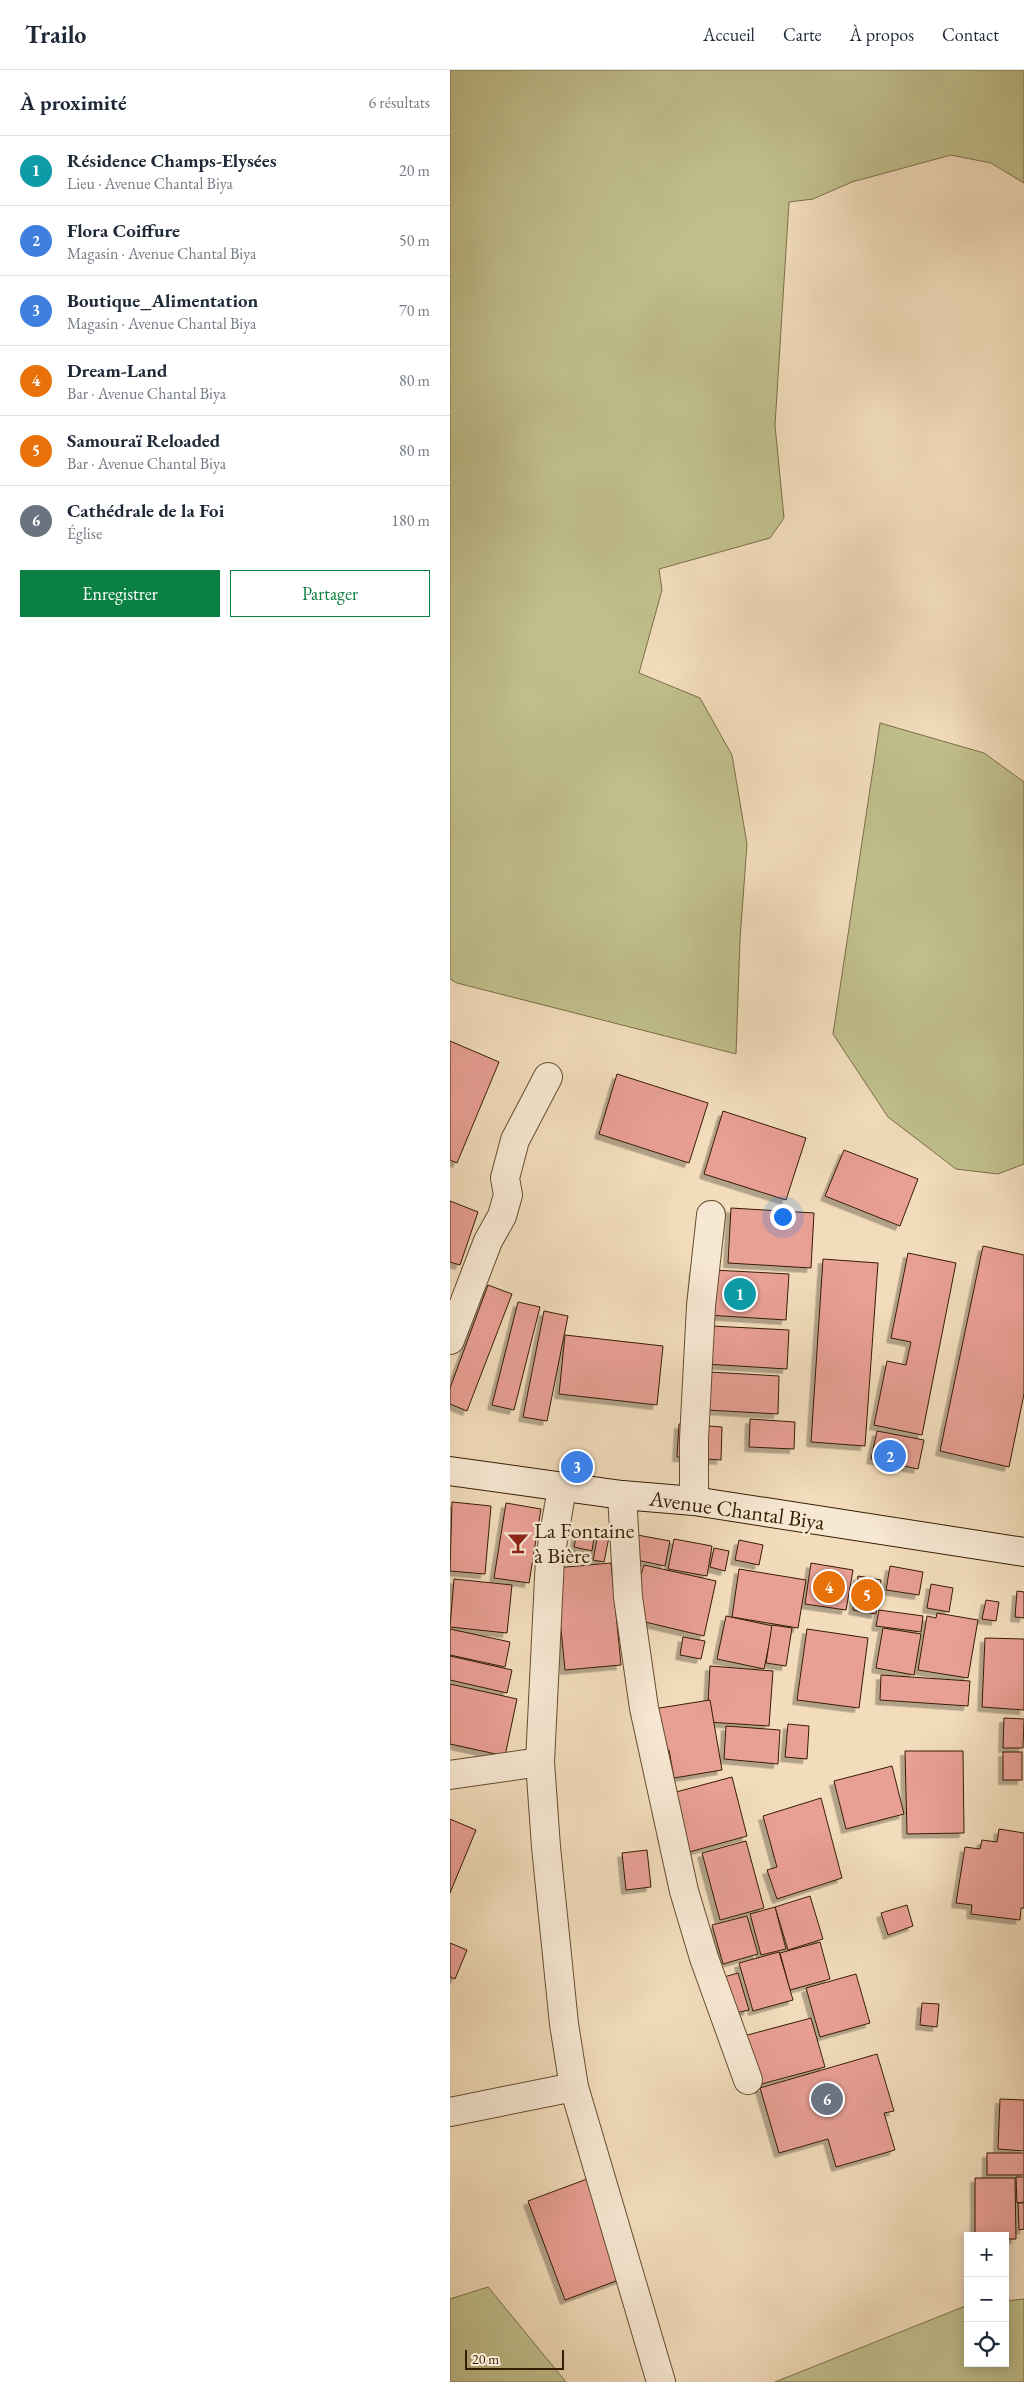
<!DOCTYPE html>
<html lang="fr">
<meta charset="utf-8">
<style>
body{margin:0;font-family:"EB Garamond",serif;background:#f6f6f7;color:#1f2937}
.controls{position:absolute;right:15px;bottom:15px;display:grid;overflow:hidden;border-radius:0px;box-shadow:0 2px 12px #0003}
.controls button{width:45px;height:45px;display:grid;place-items:center;padding:0;border:0;border-bottom:1px solid #e0e1e3;background:#fff;color:#1f2937;font:25px sans-serif}
.scale{position:absolute;left:15px;bottom:12px;width:99px;box-sizing:border-box;padding-left:5px;border:2px solid #361d02;border-top:0;font-size:14px;line-height:18px;white-space:nowrap;color:#361d02;-webkit-text-stroke:4px #f7e8d3;paint-order:stroke}
.you{position:absolute;left:332px;top:1146px;width:18px;height:18px;margin:-12px;border:4px solid #fff;border-radius:50%;background:#1a73e8;box-shadow:0 0 0 8px #1a73e833}
.badge{display:grid;place-items:center;width:32px;height:32px;border-radius:50%;background:#0b8043;color:#fff;font-size:16px;font-weight:700}
.pin{position:absolute;translate:-50% -50%;border:2px solid #fff;box-shadow:0 1px 5px #0006}
.list{margin:0;padding:0;list-style:none}
h2{display:flex;justify-content:space-between;align-items:center;height:65px;margin:0;padding:0 20px;font-size:21px}
h2 small{font-size:16px;font-weight:400;color:#747a83}
.list li{display:grid;grid-template-columns:32px 1fr auto;gap:15px;align-items:center;box-sizing:border-box;height:70px;padding:0 20px;border-top:1px solid #e0e1e3}
.list b{display:block;font-size:19px;white-space:nowrap}
.list p{margin:0;font-size:16px;white-space:nowrap;color:#747a83}
.list em{font-size:16px;font-style:normal;color:#747a83}
.actions{display:flex;gap:10px;padding:15px 20px}
.actions a{flex:1;padding:11px 0;border:1px solid #0b8043;border-radius:0px;text-align:center;font-size:18px;color:#0b8043}
.actions .main{background:#0b8043;color:#fff}
.icon{flex:none;width:28px;height:28px;fill:none;stroke:currentColor;stroke-width:2;stroke-linecap:round;stroke-linejoin:round}
.map{position:relative;flex:none;width:574px;height:2312px;overflow:hidden}
header{display:flex;align-items:center;gap:30px;box-sizing:border-box;height:70px;padding:0 25px;background:#fff;border-bottom:1px solid #e0e1e3}
header strong{font-size:24px}
nav{display:flex;gap:28px;margin-inline-start:auto;font-size:18px}
main{display:flex}
aside{flex:1;background:#fff}
.map>svg:first-child{display:block}
.green{fill:#c0bf8c;stroke:#7b6e47}
.building{fill:#e89f94;stroke:#361d02;filter:url(#shadow)}
.lines{fill:none;stroke-linecap:round;stroke-linejoin:round}
.street-casing{stroke:#654d30;stroke-width:30}
.secondary-casing{stroke:#361d02;stroke-width:30}
.street{stroke:#f7e8d3;stroke-width:28}
.secondary{stroke:#f7e8d3;stroke-width:28}
.labels{text-anchor:middle;dominant-baseline:central;stroke-width:5;stroke-linejoin:round;paint-order:stroke}
.street-label{font-size:22px;fill:#361d02;stroke:#f7e8d3}
.poi-label{font-size:22px;fill:#361d02;stroke:#f7e8d3;text-anchor:start}
</style>
<header>
<strong>Trailo</strong>
<nav><a>Accueil</a><a>Carte</a><a>À propos</a><a>Contact</a></nav>
</header>
<main>
<aside>
<h2>À proximité<small>6 résultats</small></h2>
<ul class="list">
<li><span class="badge" style="background:#0f9aa8">1</span><div><b>Résidence Champs-Elysées</b><p>Lieu · Avenue Chantal Biya</p></div><em>20 m</em></li>
<li><span class="badge" style="background:#3f7fe0">2</span><div><b>Flora Coiffure</b><p>Magasin · Avenue Chantal Biya</p></div><em>50 m</em></li>
<li><span class="badge" style="background:#3f7fe0">3</span><div><b>Boutique_Alimentation</b><p>Magasin · Avenue Chantal Biya</p></div><em>70 m</em></li>
<li><span class="badge" style="background:#e8710a">4</span><div><b>Dream-Land</b><p>Bar · Avenue Chantal Biya</p></div><em>80 m</em></li>
<li><span class="badge" style="background:#e8710a">5</span><div><b>Samouraï Reloaded</b><p>Bar · Avenue Chantal Biya</p></div><em>80 m</em></li>
<li><span class="badge" style="background:#6b7280">6</span><div><b>Cathédrale de la Foi</b><p>Église</p></div><em>180 m</em></li>
</ul>
<div class="actions"><a class="main">Enregistrer</a><a>Partager</a></div>
</aside>
<div class="map">
<svg width="574" height="2312" viewBox="0 0 574 2312">
<defs>
<filter id="shadow"><feDropShadow dx="-4.5" dy="4.5" stdDeviation="0" flood-color="#0004"/></filter>
</defs>
<rect width="100%" height="100%" fill="#f2dcbb"/>
<filter id="stains"><feTurbulence type="fractalNoise" baseFrequency=".004" numOctaves="4"/><feColorMatrix values="0 0 0 0 .2 0 0 0 0 .09 0 0 0 0 .02 0 0 0 .5 -.17"/></filter>
<radialGradient id="worn" r=".72"><stop offset=".6" stop-color="#630" stop-opacity="0"/><stop offset="1" stop-color="#630" stop-opacity=".3"/></radialGradient>
<!-- green -->
<g class="green">
<polygon points="0,0 574,0 574,113 541,93 501,85 402,112 363,129 339,132 325,355 334,448 320,468 209,499 212,520 189,603 250,628 282,685 297,774 290,869 286,984 7,913 0,909"/>
<polygon points="430,653 534,683 574,712 574,1094 548,1104 506,1099 438,1047 383,964"/>
<polygon points="38,2217 116,2312 0,2312 0,2229"/>
<polygon points="574,2229 574,2312 325,2312 518,2235 518,2293 555,2293 555,2231"/>
</g>
<!-- building -->
<g class="building">
<polygon points="0,971 49,992 7,1093 0,1090"/>
<polygon points="167,1004 258,1033 239,1093 149,1064"/>
<polygon points="273,1041 356,1068 336,1130 254,1104"/>
<polygon points="394,1080 468,1109 450,1156 375,1126"/>
<polygon points="0,1131 28,1142 10,1195 0,1192"/>
<polygon points="281,1138 364,1143 361,1198 278,1193"/>
<polygon points="533,1176 574,1185 574,1324 559,1397 490,1381"/>
<polygon points="458,1183 506,1193 472,1365 424,1355 437,1291 456,1295 461,1272 441,1268"/>
<polygon points="373,1189 428,1193 415,1376 361,1372"/>
<polygon points="244,1199 339,1204 336,1250 241,1244"/>
<polygon points="38,1215 62,1224 17,1341 0,1334 0,1318"/>
<polygon points="68,1232 90,1237 64,1340 42,1335"/>
<polygon points="94,1241 118,1246 97,1351 73,1347"/>
<polygon points="242,1255 339,1260 337,1299 239,1293"/>
<polygon points="115,1265 213,1276 207,1335 109,1324"/>
<polygon points="259,1302 329,1306 328,1344 257,1340"/>
<polygon points="300,1349 345,1352 344,1379 299,1377"/>
<polygon points="229,1354 272,1357 271,1390 227,1387"/>
<polygon points="427,1361 474,1370 468,1399 421,1389"/>
<polygon points="2,1432 41,1436 35,1504 0,1501"/>
<polygon points="56,1433 91,1439 79,1513 44,1508"/>
<polygon points="128,1458 145,1461 142,1481 124,1477"/>
<polygon points="149,1459 160,1462 154,1492 143,1490"/>
<polygon points="182,1464 220,1471 215,1496 177,1488"/>
<polygon points="224,1469 262,1476 257,1506 218,1499"/>
<polygon points="289,1470 313,1475 309,1495 285,1490"/>
<polygon points="264,1478 279,1481 275,1501 260,1497"/>
<polygon points="161,1493 171,1595 115,1600 105,1498"/>
<polygon points="361,1493 403,1500 396,1540 355,1534"/>
<polygon points="194,1495 266,1511 254,1566 191,1551 186,1521"/>
<polygon points="440,1496 473,1502 469,1525 436,1520"/>
<polygon points="289,1499 356,1510 348,1558 282,1547"/>
<polygon points="408,1506 431,1510 426,1544 403,1540"/>
<polygon points="4,1509 62,1515 57,1563 0,1557"/>
<polygon points="481,1514 503,1518 499,1542 477,1538"/>
<polygon points="567,1521 574,1522 574,1548 565,1547"/>
<polygon points="536,1530 549,1532 546,1551 532,1549"/>
<polygon points="429,1540 473,1546 471,1562 426,1556"/>
<polygon points="487,1543 528,1550 518,1608 468,1600 477,1546 486,1548"/>
<polygon points="276,1546 323,1556 314,1599 267,1589"/>
<polygon points="322,1555 342,1558 336,1596 316,1593"/>
<polygon points="433,1558 471,1564 464,1605 426,1598"/>
<polygon points="0,1559 60,1572 55,1597 0,1585"/>
<polygon points="357,1559 418,1568 409,1638 347,1630"/>
<polygon points="233,1567 255,1571 251,1589 230,1585"/>
<polygon points="535,1568 574,1569 574,1640 532,1637"/>
<polygon points="0,1586 62,1600 57,1623 0,1610"/>
<polygon points="260,1596 323,1601 319,1656 257,1652"/>
<polygon points="431,1605 520,1611 518,1636 430,1630"/>
<polygon points="0,1614 67,1629 55,1686 0,1674"/>
<polygon points="260,1630 272,1700 224,1708 219,1680 210,1681 203,1639"/>
<polygon points="554,1648 574,1649 573,1678 553,1678"/>
<polygon points="338,1654 359,1656 357,1689 335,1687"/>
<polygon points="276,1656 330,1660 328,1694 274,1689"/>
<polygon points="455,1681 513,1681 514,1763 457,1764"/>
<rect x="553" y="1682" width="19" height="28"/>
<polygon points="442,1696 454,1744 396,1759 384,1711"/>
<polygon points="282,1707 297,1766 232,1784 215,1725"/>
<polygon points="371,1728 392,1808 327,1829 317,1800 327,1797 313,1746"/>
<polygon points="0,1749 26,1760 0,1823"/>
<polygon points="549,1759 574,1763 574,1838 571,1838 570,1850 521,1844 522,1835 506,1833 515,1777 530,1779 532,1770 547,1772"/>
<polygon points="296,1771 314,1838 270,1850 252,1783"/>
<polygon points="197,1780 201,1817 176,1820 172,1783"/>
<polygon points="360,1826 373,1869 338,1880 325,1837"/>
<polygon points="457,1835 463,1856 438,1865 431,1843"/>
<polygon points="325,1837 336,1879 311,1885 300,1844"/>
<polygon points="297,1846 308,1884 273,1894 262,1855"/>
<polygon points="370,1872 380,1909 340,1920 330,1883"/>
<polygon points="0,1873 17,1880 5,1909 0,1907"/>
<polygon points="329,1882 343,1930 303,1941 289,1893"/>
<polygon points="288,1903 299,1940 277,1945 267,1909"/>
<polygon points="406,1904 420,1953 370,1967 356,1918"/>
<polygon points="472,1933 489,1934 487,1957 470,1955"/>
<polygon points="361,1948 375,1997 304,2016 290,1967"/>
<polygon points="427,1984 444,2041 434,2043 445,2080 386,2097 378,2069 329,2083 310,2018"/>
<polygon points="550,2029 574,2030 574,2081 548,2079"/>
<rect x="537" y="2083" width="37" height="22"/>
<polygon points="566,2107 574,2107 574,2132 567,2133"/>
<polygon points="525,2108 565,2108 566,2169 555,2169 555,2166 525,2166"/>
<polygon points="137,2109 174,2208 115,2230 78,2131"/>
<polygon points="568,2133 574,2133 574,2159 569,2160"/>
</g>
<g class="lines">
<!-- street casing -->
<g class="street-casing">
<g id="street">
<polyline points="0,1270 38,1171 52,1146 58,1125 55,1108 65,1070 98,1007"/>
<polyline points="112,1418 100,1488 90,1692 96,1777 114,1954 124,2017 211,2312"/>
<polyline points="172,1425 178,1527 194,1638 234,1821 254,1888 298,2010"/>
<polyline points="244,1431 244,1369 251,1236 261,1145"/>
<polyline points="0,1705 90,1692"/>
<polyline points="0,2042 124,2017"/>
</g>
</g>
<!-- secondary casing -->
<g class="secondary-casing">
<polyline id="secondary" points="0,1401 172,1425 244,1431 574,1482"/>
</g>
<!-- street -->
<use href="#street" class="street"/>
<!-- secondary -->
<use href="#secondary" class="secondary"/>
</g>
<!-- icons -->
<defs>
<g id="bar-bare" transform="scale(1.725)"><path d="M-6-5H6L.8 .8V4.5H3.5V6h-7V4.5H-.8V.8Z" fill="#8f2418" stroke="#f7e8d3" stroke-width="2.5" paint-order="stroke"/></g>
</defs>
<g fill-rule="evenodd">
<use href="#bar-bare" x="68" y="1473"/>
</g>
<g class="labels">
<!-- street labels -->
<g class="street-label">
<text transform="translate(287 1440) rotate(8)">Avenue Chantal Biya</text>
</g>
<!-- poi labels -->
<g class="poi-label">
<text x="84" y="1460">La Fontaine<tspan x="84" dy="25">à Bière</tspan></text>
</g>
</g>
<rect width="100%" height="100%" filter="url(#stains)"/>
<rect width="100%" height="100%" fill="url(#worn)"/>
</svg>
<div class="controls">
<button>+</button>
<button>−</button>
<button><svg class="icon" aria-label="locate" viewBox="0 0 24 24"><circle cx="12" cy="12" r="6"/><path d="M12 2v4M12 18v4M2 12h4M18 12h4"/></svg></button>
</div>
<div class="scale">20 m</div>
<div class="you"></div>
<div class="pin badge" style="left:290px;top:1224px;background:#0f9aa8">1</div>
<div class="pin badge" style="left:440px;top:1386px;background:#3f7fe0">2</div>
<div class="pin badge" style="left:127px;top:1397px;background:#3f7fe0">3</div>
<div class="pin badge" style="left:379px;top:1517px;background:#e8710a">4</div>
<div class="pin badge" style="left:417px;top:1525px;background:#e8710a">5</div>
<div class="pin badge" style="left:377px;top:2029px;background:#6b7280">6</div>
</div>
</main>
